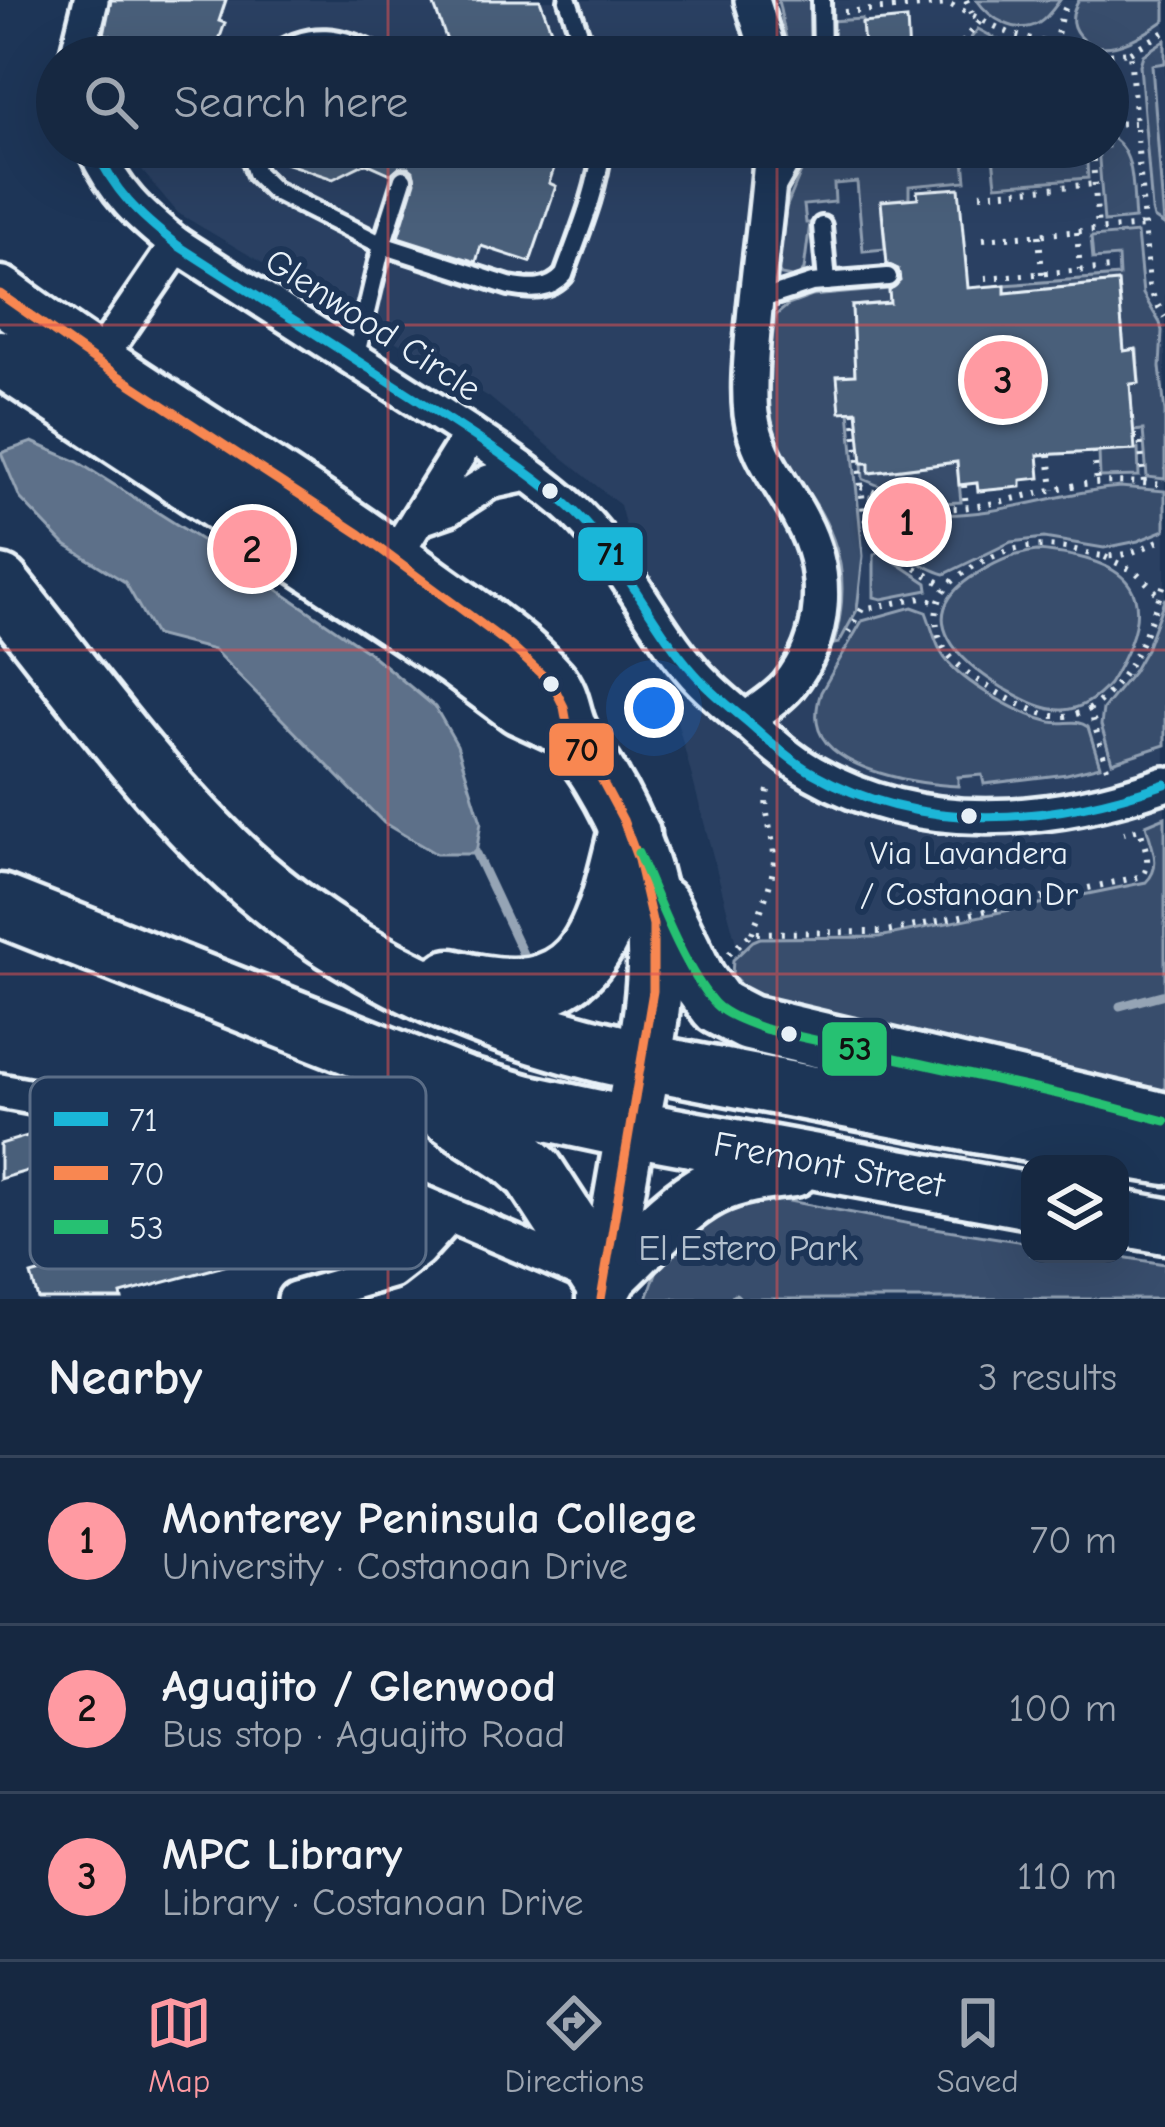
<!DOCTYPE html>
<meta charset="utf-8">
<style>
body{margin:0;font-family:"Comic Neue",sans-serif;background:#23344c;color:#f1f3f6}
.controls{position:absolute;right:36px;bottom:36px;display:grid;overflow:hidden;border-radius:24px;box-shadow:0 12px 48px #0002}
.controls button{width:108px;height:108px;display:grid;place-items:center;padding:0;border:0;border-bottom:3px solid #35445a;background:#162841;color:#f1f3f6;font:60px sans-serif}
.you{position:absolute;left:654px;top:708px;width:42px;height:42px;margin:-30px;border:9px solid #fff;border-radius:50%;background:#1a73e8;box-shadow:0 0 0 18px #1a73e833}
.badge{display:grid;place-items:center;width:78px;height:78px;border-radius:50%;background:#ff9aa2;color:#111;font-size:39px;font-weight:700}
.pin{position:absolute;translate:-50% -50%;border:6px solid #fff;box-shadow:0 3px 12px #0006}
.list{margin:0;padding:0;list-style:none}
h2{display:flex;justify-content:space-between;align-items:center;height:156px;margin:0;padding:0 48px;font-size:51px}
h2 small{font-size:39px;font-weight:400;color:#9ea6b1}
.list li{display:grid;grid-template-columns:78px 1fr auto;gap:36px;align-items:center;box-sizing:border-box;height:168px;padding:0 48px;border-top:3px solid #35445a}
.list b{display:block;font-size:45px;white-space:nowrap}
.list p{margin:0;font-size:39px;white-space:nowrap;color:#9ea6b1}
.list em{font-size:39px;font-style:normal;color:#9ea6b1}
.icon{flex:none;width:66px;height:66px;fill:none;stroke:currentColor;stroke-width:2;stroke-linecap:round;stroke-linejoin:round}
.map{position:relative;flex:none;width:1165px;height:1299px;overflow:hidden}
.search{position:absolute;background:#162841;box-shadow:0 12px 48px #0002;left:36px;right:36px;top:36px;height:132px;display:flex;align-items:center;gap:30px;box-sizing:border-box;padding:0 42px;border-radius:66px;color:#9ea6b1;font-size:45px}
.sheet{height:660px;background:#162841}
nav{display:flex;justify-content:space-around;align-items:center;box-sizing:border-box;height:168px;border-top:3px solid #35445a;background:#162841;font-size:33px;color:#9ea6b1}
nav a{display:grid;justify-items:center;gap:6px}
nav .on{color:#ff9aa2}
.map>svg:first-child{display:block}
.built{fill:#2a4162}
.green{fill:#374d6c;stroke:#909fb2;stroke-width:3}
.water{fill:#5d7089;stroke:#95a4b5;stroke-width:3}
.lines{fill:none;stroke-linecap:round;stroke-linejoin:round}
.stream{stroke:#95a4b5;stroke-width:9}
.building{fill:#495e7a;stroke:#e8f1f8;stroke-width:3}
.lane-casing{stroke:#e8f1f8;stroke-width:26}
.street-casing{stroke:#e8f1f8;stroke-width:42}
.secondary-casing{stroke:#e8f1f8;stroke-width:57}
.primary-casing{stroke:#e8f1f8;stroke-width:63}
.highway-casing{stroke:#e8f1f8;stroke-width:69}
.path{stroke:#e8f1f8;stroke-width:6;stroke-dasharray:3 9;stroke-linecap:butt}
.lane{stroke:#1d3557;stroke-width:16}
.street{stroke:#1d3557;stroke-width:33}
.secondary{stroke:#1d3557;stroke-width:48}
.primary{stroke:#1d3557;stroke-width:54}
.highway{stroke:#1d3557;stroke-width:60}
.bus-1-casing{stroke:#1d3557;stroke-width:18}
.bus-2-casing{stroke:#1d3557;stroke-width:18}
.bus-3-casing{stroke:#1d3557;stroke-width:18}
.bus-1{stroke:#1ab6d8;stroke-width:9}
.bus-2{stroke:#f88751;stroke-width:9}
.bus-3{stroke:#26c172;stroke-width:9}
.grid{fill:none;stroke:#da5052;stroke-width:3;stroke-opacity:0.55}
.bus-dot{fill:#e8f1f8;stroke:#1d3557;stroke-width:4.5}
.labels{text-anchor:middle;dominant-baseline:central;stroke-width:12;stroke-linejoin:round;paint-order:stroke}
.bus-label{font-size:33px;fill:#e8f1f8;stroke:#1d3557}
.street-label{font-size:36px;fill:#e8f1f8;stroke:#1d3557}
.park-label{font-size:36px;fill:#b3c0ce;stroke:#1d3557}
.key{fill:#1d3557;stroke:#5a6d87;stroke-width:3}
.key-label{font-size:33px;fill:#e8f1f8}
.line-badge{stroke:#1d3557;stroke-width:4.5}
.pale-badge-label{font-size:33px;text-anchor:middle;font-weight:bold;fill:#111}
</style>
<div class="map">
<svg width="1165" height="1299" viewBox="0 0 1165 1299">
<rect width="100%" height="100%" fill="#1d3557"/>
<filter id="ink" filterUnits="userSpaceOnUse"><feTurbulence type="fractalNoise" baseFrequency=".00833" numOctaves="2"/><feDisplacementMap in="SourceGraphic" scale="24" xChannelSelector="R" yChannelSelector="G"/><feConvolveMatrix kernelMatrix="1 2 1 2 8 2 1 2 1" color-interpolation-filters="sRGB"/></filter>
<g filter="url(#ink)">
<!-- built -->
<polygon class="built" points="107,0 1165,0 1165,1098 754,1011 620,505 489,397 178,213 122,147 1108,147 1108,57 95,57 92,46"/>
<!-- green -->
<g class="green">
<polygon points="778,0 813,0 814,57 790,57"/>
<path d="M977,0H1060C1054,8 1047,18 1039,23C1017,36 989,18 977,0Z"/>
<path d="M1079,0H1165V20C1144,35 1101,63 1079,35C1069,23 1072,12 1079,0Z"/>
<polygon points="862,19 865,57 830,57 830,21"/>
<polygon points="978,29 1030,57 980,57 979,50 960,52"/>
<polygon points="1165,40 1165,63 1152,65 1164,225 1154,218 1152,210 1140,65 1143,55"/>
<path d="M1108,136C1137,149 1132,192 1135,219L1104,222L1098,147H1108Z"/>
<polygon points="992,147 1086,147 1088,178 996,185"/>
<polygon points="963,149 966,181 909,186 909,198 881,201 885,249 863,251 857,182 834,184 835,202 804,205 806,223 810,223 804,270 797,278 781,275 778,271 786,208 805,162"/>
<polygon points="1137,233 1143,294 1160,323 1162,331 1160,367 1165,412 1165,479 1147,477 1143,430 1133,431 1130,384 1139,383 1137,350 1124,351 1118,283 1005,293 1005,285 1119,276 1118,257 1093,259 1091,237"/>
<path d="M889,289L890,303L852,306L855,375L838,376L849,411L863,556L857,610L839,643L834,644C850,585 843,543 808,492C799,479 787,468 781,454C761,411 768,359 776,315L788,305L812,296Z"/>
<polygon points="1138,449 1139,476 1100,477 1099,452"/>
<path d="M957,462L961,502C926,505 895,493 863,479L862,463H869L870,473Z"/>
<path d="M1120,487L1165,491V530L1138,541L1104,548L1044,538L1011,542L945,574C926,569 882,542 872,525C866,515 867,506 870,496C890,501 911,512 933,514C997,518 1058,492 1120,487Z"/>
<polygon points="879,551 927,583 928,590 882,599 874,597 874,555"/>
<path d="M1037,551C1134,559 1165,594 1109,684C1097,698 1081,709 1063,710C1042,711 1020,697 1003,688C962,663 911,619 970,578C992,564 1011,554 1037,551Z"/>
<polygon points="1165,598 1165,745 1112,762 1101,725 1103,709 1133,672 1146,649"/>
<path d="M912,607L926,612C932,627 935,644 944,657C963,683 1020,715 1051,722C1066,725 1076,718 1088,727L1100,766L1067,774L984,784L982,775L958,777V786C920,785 834,771 819,730C815,719 817,704 821,692L862,621Z"/>
<path d="M1165,817V1106L754,1011L759,995L744,988L732,976L733,960L753,941L760,938L879,937L1146,882C1163,866 1151,845 1146,825Z"/>
<polygon points="752,1194 916,1225 1030,1243 1030,1254 1103,1254 1165,1264 1165,1299 647,1299 659,1264 676,1240"/>
</g>
<!-- water -->
<polygon class="water" points="32,442 78,462 247,569 366,650 435,707 457,745 481,822 476,854 436,854 384,823 214,650 155,635 125,582 64,544 20,498 1,453"/>
<g class="lines">
<!-- stream -->
<g class="stream">
<polyline points="476,854 530,969"/>
<polyline points="1120,1006 1165,994"/>
<polyline points="735,1297 737,1299"/>
</g>
</g>
<!-- building -->
<g class="building">
<polygon points="111,0 226,0 219,21 225,23 213,57 178,57 104,34"/>
<polygon points="432,0 540,0 561,57 453,57"/>
<polygon points="907,19 909,57 865,57 862,23"/>
<polygon points="261,147 561,147 549,183 556,186 530,262 481,246 476,262 398,237 415,182 413,171 408,167 399,167 391,174 366,163 333,179 264,156"/>
<polygon points="959,188 968,288 1005,285 1005,293 1118,282 1124,351 1136,349 1139,383 1130,384 1135,450 1038,455 1040,478 1021,480 1021,487 978,491 977,483 959,485 957,462 869,473 869,463 862,463 857,411 840,412 837,376 855,375 852,306 890,303 889,290 900,281 898,269 887,264 881,201 918,198 917,191"/>
<polygon points="34,1134 44,1166 0,1179 0,1144"/>
<polygon points="123,1174 132,1206 201,1187 203,1195 248,1181 252,1194 267,1189 270,1199 287,1193 294,1217 309,1212 317,1235 224,1266 121,1294 122,1299 38,1299 31,1275 85,1259 69,1215 65,1216 58,1192"/>
</g>
<g class="lines">
<!-- lane casing -->
<g class="lane-casing">
<g id="lane">
<polyline points="568,0 587,57"/>
<polyline points="821,0 822,57"/>
<path d="M271,57C309,29 343,35 381,57"/>
<polyline points="248,147 256,173 273,190 382,245 403,179"/>
<polyline points="775,191 800,147"/>
<polyline points="822,226 827,282"/>
<polyline points="756,301 812,283 888,277"/>
<path d="M355,359L382,245L509,286C530,290 549,292 564,275C579,233 597,192 602,147"/>
</g>
</g>
<!-- street casing -->
<g class="street-casing">
<g id="street">
<polyline points="752,0 770,57"/>
<polyline points="77,57 91,0"/>
<path d="M94,147C115,193 138,214 177,245C256,295 335,346 414,397C464,430 517,462 563,501C619,548 647,620 695,674C711,692 731,708 749,723C769,741 790,760 813,773C922,835 1050,824 1165,784"/>
<polyline points="97,362 177,245"/>
<polyline points="418,519 447,509 489,482 527,474"/>
<polyline points="386,570 471,434"/>
<path d="M745,720C759,710 777,699 788,686C827,638 830,574 802,521C783,483 757,459 751,414C748,387 751,358 753,331C758,269 768,208 772,147"/>
<polyline points="0,1091 204,1129 278,1146 340,1168 597,1278"/>
<polyline points="295,1299 391,1271 418,1250 449,1216"/>
</g>
</g>
<!-- secondary casing -->
<g class="secondary-casing">
<polyline id="secondary" points="601,1299 631,1128"/>
</g>
<!-- primary casing -->
<g class="primary-casing">
<g id="primary">
<path id="s1" d="M0,294C137,395 285,479 422,580C465,612 514,641 550,682C563,697 562,715 570,731C578,747 591,761 600,777C628,823 649,876 654,930C660,995 642,1064 631,1128L1030,1201"/>
<polyline points="0,358 457,660 520,707 568,729"/>
<polyline points="661,905 698,980 718,1007 749,1023 1165,1121"/>
<polyline points="642,1061 981,1126 1165,1157"/>
<polyline points="1120,1218 1165,1226"/>
<path d="M604,1281C637,1251 672,1208 711,1188C736,1175 765,1172 793,1169"/>
</g>
</g>
<!-- highway casing -->
<g class="highway-casing">
<g id="highway">
<path d="M0,586C72,675 140,771 223,852C338,964 487,1028 642,1061"/>
<polyline points="0,905 461,1087 524,1105 631,1128"/>
<path d="M451,980C585,1015 603,945 629,834"/>
<polyline points="423,1095 514,1155 534,1173 604,1281"/>
</g>
</g>
<!-- path -->
<g class="path">
<polyline points="966,0 972,13"/>
<polyline points="844,12 949,4 1011,34 1098,55 1130,52 1149,285 1155,301 1165,317"/>
<polyline points="955,52 981,20"/>
<polyline points="1130,52 1165,32"/>
<polyline points="1052,57 1061,17 1069,0"/>
<polyline points="1108,124 1134,123"/>
<polyline points="1092,147 1098,229"/>
<polyline points="817,150 849,147"/>
<polyline points="980,194 1095,184"/>
<polyline points="1077,232 1080,270"/>
<polyline points="1039,235 1042,274"/>
<polyline points="983,239 1144,226"/>
<polyline points="985,278 1111,268"/>
<path d="M854,411L864,515C874,549 918,568 946,587"/>
<polyline points="1134,437 1140,437 1144,483"/>
<polyline points="1094,452 1097,483"/>
<polyline points="1049,454 1053,490"/>
<polyline points="964,485 966,507"/>
<path d="M861,487C881,495 902,504 924,507C974,514 1023,494 1072,486C1103,480 1134,482 1165,485"/>
<polyline points="1105,557 1136,572 1160,596"/>
<polyline points="849,633 862,609 922,598 938,602"/>
<path d="M1090,709C1078,714 1067,717 1054,716C1025,712 958,674 944,648C932,626 933,597 954,580C987,554 1023,541 1066,548C1078,550 1091,555 1103,556C1124,558 1146,547 1165,538"/>
<path d="M1107,768L1090,709C1132,680 1148,628 1165,581"/>
<path d="M752,933C761,909 773,884 774,858C774,831 759,808 771,782"/>
<path d="M729,954L752,933L878,932L906,928L1143,876C1152,861 1144,845 1140,829L1124,833"/>
</g>
<!-- lane -->
<use href="#lane" class="lane"/>
<!-- street -->
<use href="#street" class="street"/>
<!-- secondary -->
<use href="#secondary" class="secondary"/>
<!-- primary -->
<use href="#primary" class="primary"/>
<!-- highway -->
<use href="#highway" class="highway"/>
<!-- bus-1 casing -->
<g class="bus-1-casing">
<path id="bus-1" d="M94,147C115,193 138,214 177,245C256,295 335,346 414,397C464,430 517,462 563,501C619,548 647,620 695,674C711,692 731,708 749,723C769,741 790,760 813,773C922,835 1050,824 1165,784"/>
</g>
<!-- bus-2 casing -->
<g class="bus-2-casing">
<polyline id="bus-2" points="0,294 97,362 360,534 511,646 553,685 564,707 568,729 599,775 623,820 638,860 653,925 653,991 601,1299"/>
</g>
<!-- bus-3 casing -->
<g class="bus-3-casing">
<path id="bus-3" d="M638,853C656,895 685,971 715,1004C727,1016 749,1023 765,1029L1085,1100L1165,1121"/>
</g>
<!-- bus-1 -->
<use href="#bus-1" class="bus-1"/>
<!-- bus-2 -->
<use href="#bus-2" class="bus-2"/>
<!-- bus-3 -->
<use href="#bus-3" class="bus-3"/>
</g>
</g>
<!-- grid -->
<path class="grid" d="M388,0V57M777,0V57M388,147V1299M777,147V1299M0,325H1165M0,650H1165M0,974H1165"/>
<!-- markers -->
<g class="bus-dot">
<circle cx="550" cy="491" r="10"/>
<circle cx="551" cy="684" r="10"/>
<circle cx="969" cy="816" r="10"/>
<circle cx="789" cy="1034" r="10"/>
</g>
<g class="labels">
<!-- bus labels -->
<g class="bus-label">
<text x="969" y="853">Via Lavandera<tspan x="969" dy="41">/ Costanoan Dr</tspan></text>
</g>
<!-- street labels -->
<g class="street-label">
<text transform="translate(373 325) rotate(33)">Glenwood Circle</text>
<text stroke="none"><textPath href="#s1" startOffset="1347">Fremont Street</textPath></text>
</g>
<!-- park labels -->
<g class="park-label">
<text x="748" y="1248">El Estero Park</text>
</g>
</g>
<!-- legend -->
<rect x="30" y="1077" width="396" height="192" rx="18" class="key"/>
<rect x="54" y="1112" width="54" height="14" fill="#1ab6d8"/>
<rect x="54" y="1166" width="54" height="14" fill="#f88751"/>
<rect x="54" y="1220" width="54" height="14" fill="#26c172"/>
<g class="key-label">
<text x="129" y="1131">71</text>
<text x="129" y="1185">70</text>
<text x="129" y="1239">53</text>
</g>
<g class="line-badge">
<rect x="576" y="525" width="69" height="58" rx="12" fill="#1ab6d8"/>
<rect x="547" y="721" width="69" height="57" rx="12" fill="#f88751"/>
<rect x="820" y="1020" width="69" height="58" rx="12" fill="#26c172"/>
</g>
<g class="pale-badge-label">
<text x="611" y="565">71</text>
<text x="582" y="761">70</text>
<text x="855" y="1060">53</text>
</g>
</svg>
<div class="controls">
<button><svg class="icon" aria-label="layers" viewBox="0 0 24 24"><path d="M12 4l9 5-9 5-9-5zM3 14l9 5 9-5"/></svg></button>
</div>
<div class="you"></div>
<div class="pin badge" style="left:907px;top:522px">1</div>
<div class="pin badge" style="left:252px;top:549px">2</div>
<div class="pin badge" style="left:1003px;top:380px">3</div>
<div class="search"><svg class="icon" aria-label="search" viewBox="0 0 24 24"><circle cx="10" cy="10" r="6"/><path d="M15 15l6 6"/></svg>Search here</div>
</div>
<section class="sheet">
<h2>Nearby<small>3 results</small></h2>
<ul class="list">
<li><span class="badge">1</span><div><b>Monterey Peninsula College</b><p>University · Costanoan Drive</p></div><em>70 m</em></li>
<li><span class="badge">2</span><div><b>Aguajito / Glenwood</b><p>Bus stop · Aguajito Road</p></div><em>100 m</em></li>
<li><span class="badge">3</span><div><b>MPC Library</b><p>Library · Costanoan Drive</p></div><em>110 m</em></li>
</ul>
</section>
<nav>
<a class="on"><svg class="icon" aria-label="map" viewBox="0 0 24 24"><path d="M3 6l6-2 6 2 6-2v14l-6 2-6-2-6 2zM9 4v14M15 6v14"/></svg>Map</a>
<a><svg class="icon" aria-label="directions" viewBox="0 0 24 24"><path d="M12 3l9 9-9 9-9-9zM9 14v-3h6M13 9l2 2-2 2"/></svg>Directions</a>
<a><svg class="icon" aria-label="saved" viewBox="0 0 24 24"><path d="M7 4h10v16l-5-4-5 4z"/></svg>Saved</a>
</nav>
